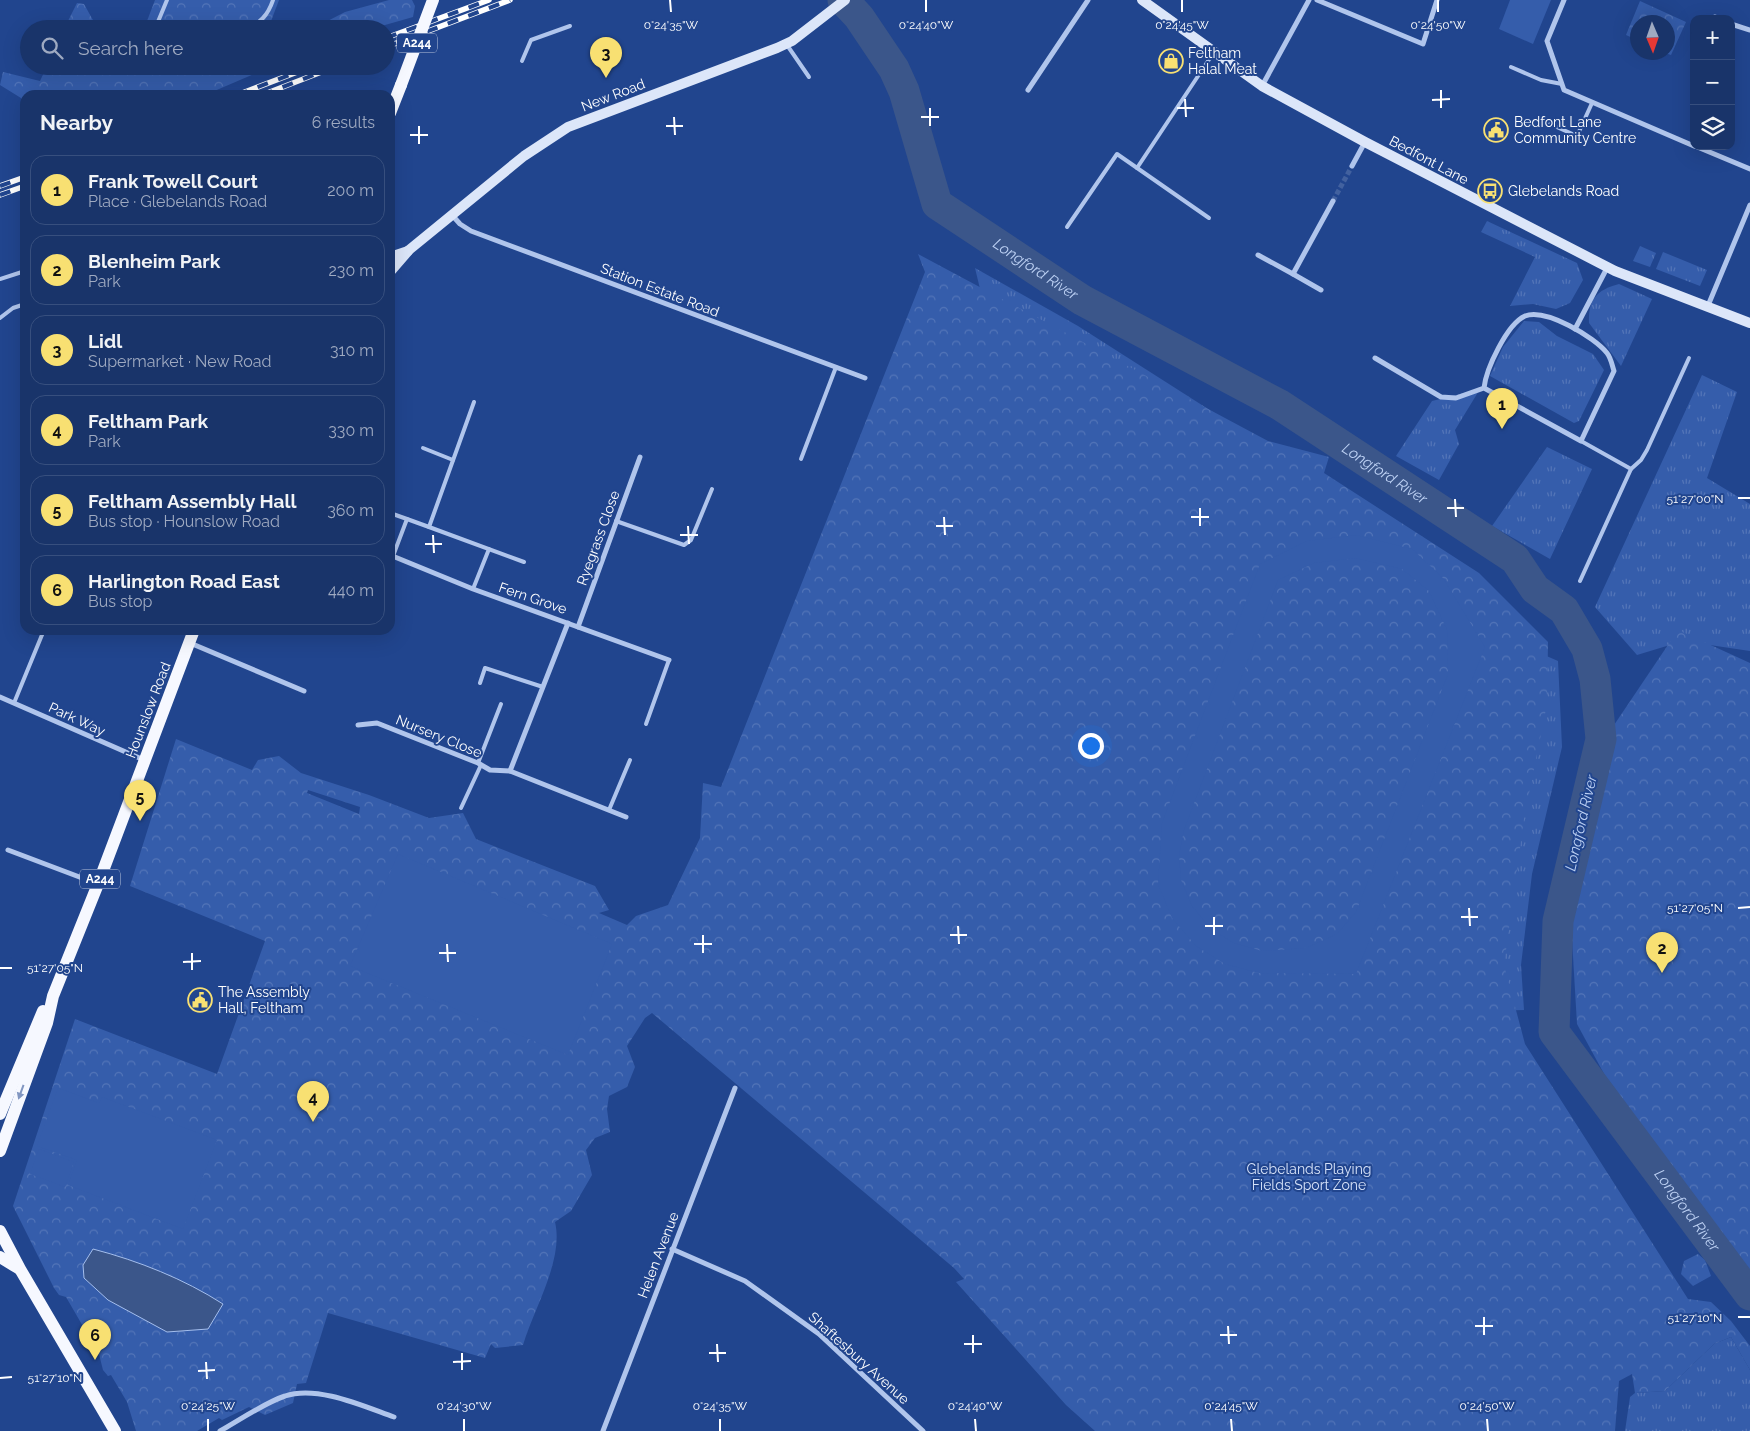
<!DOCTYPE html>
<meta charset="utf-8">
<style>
body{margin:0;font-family:Raleway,sans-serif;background:#223c70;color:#f1f3f6}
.controls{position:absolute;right:15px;top:15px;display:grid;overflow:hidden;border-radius:10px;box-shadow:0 5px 20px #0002}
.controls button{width:45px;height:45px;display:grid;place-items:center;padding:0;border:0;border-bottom:1px solid #374f7e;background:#19346a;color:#f1f3f6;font:25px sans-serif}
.compass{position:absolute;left:1630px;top:15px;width:45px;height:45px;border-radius:50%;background:#19346a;box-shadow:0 5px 20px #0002;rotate:178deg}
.you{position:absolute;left:1090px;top:745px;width:18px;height:18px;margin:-12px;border:4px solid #fff;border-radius:50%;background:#1a73e8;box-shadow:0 0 0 8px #1a73e833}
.badge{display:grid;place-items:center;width:32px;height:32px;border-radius:50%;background:#f8e072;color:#111;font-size:16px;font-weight:700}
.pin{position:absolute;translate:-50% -41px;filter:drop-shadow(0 1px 2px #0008)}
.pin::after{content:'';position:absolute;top:26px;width:18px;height:15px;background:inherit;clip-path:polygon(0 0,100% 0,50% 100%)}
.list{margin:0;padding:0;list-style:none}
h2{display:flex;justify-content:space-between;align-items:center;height:65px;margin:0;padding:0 20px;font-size:21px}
h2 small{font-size:16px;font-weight:400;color:#9faac1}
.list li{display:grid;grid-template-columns:32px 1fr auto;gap:15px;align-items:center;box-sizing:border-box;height:70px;margin:0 10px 10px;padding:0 10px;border:1px solid #374f7e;border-radius:15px}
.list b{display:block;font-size:19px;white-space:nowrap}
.list p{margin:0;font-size:16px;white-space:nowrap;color:#9faac1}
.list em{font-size:16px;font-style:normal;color:#9faac1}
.icon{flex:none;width:28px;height:28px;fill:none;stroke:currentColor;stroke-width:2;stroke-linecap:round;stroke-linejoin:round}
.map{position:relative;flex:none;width:1750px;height:1431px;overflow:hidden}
.search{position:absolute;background:#19346a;box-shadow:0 5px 20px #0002;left:20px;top:20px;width:375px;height:55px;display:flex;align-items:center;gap:12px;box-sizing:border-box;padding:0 18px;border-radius:28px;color:#9faac1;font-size:19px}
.panel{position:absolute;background:#19346a;box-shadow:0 5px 20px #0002;left:20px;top:90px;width:375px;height:545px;border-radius:15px}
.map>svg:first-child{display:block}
.grass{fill:url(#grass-tufts)}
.forest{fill:url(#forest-crowns);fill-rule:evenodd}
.garden{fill:#355dab;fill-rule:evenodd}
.water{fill:#3b568a;stroke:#a4beed}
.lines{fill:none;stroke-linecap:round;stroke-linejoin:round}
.river{stroke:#3b568a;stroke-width:31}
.minor-tunnel{stroke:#42619f;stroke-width:5;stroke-dasharray:5 2.5;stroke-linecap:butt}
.service{stroke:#b0c5ec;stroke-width:4}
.minor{stroke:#b0c5ec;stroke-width:5}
.secondary{stroke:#dce6f9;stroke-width:10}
.primary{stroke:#f6f8ff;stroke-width:12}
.rail-casing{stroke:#fff;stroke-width:5.5}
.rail{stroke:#21458e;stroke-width:4;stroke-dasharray:11;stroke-linecap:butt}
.primary-bridge{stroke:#f6f8ff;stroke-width:12}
.oneway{fill:#8196c1}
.ticks{fill:none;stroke:#fff;stroke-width:2}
.labels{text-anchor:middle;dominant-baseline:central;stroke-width:4;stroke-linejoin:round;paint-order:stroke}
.shield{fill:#21458e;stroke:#bcc7dd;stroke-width:1}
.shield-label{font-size:12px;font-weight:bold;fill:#fff}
.poi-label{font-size:14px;fill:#fff;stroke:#21458e;text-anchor:start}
.street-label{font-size:14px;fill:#fff;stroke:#21458e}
.park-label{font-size:14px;fill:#d6e2f9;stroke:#21458e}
.water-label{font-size:15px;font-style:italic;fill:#bcd0f3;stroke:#21458e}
.ticks-label{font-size:12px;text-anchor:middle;fill:#fff;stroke:#21458e;stroke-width:4;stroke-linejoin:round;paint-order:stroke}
</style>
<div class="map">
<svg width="1750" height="1431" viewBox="0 0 1750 1431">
<defs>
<pattern id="grass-tufts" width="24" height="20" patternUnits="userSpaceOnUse" patternTransform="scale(1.25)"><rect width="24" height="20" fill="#355dab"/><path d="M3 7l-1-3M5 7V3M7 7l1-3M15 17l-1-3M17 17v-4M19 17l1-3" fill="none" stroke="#5375b8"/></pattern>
<pattern id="forest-crowns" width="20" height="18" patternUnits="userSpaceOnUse" patternTransform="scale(1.25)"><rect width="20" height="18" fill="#355dab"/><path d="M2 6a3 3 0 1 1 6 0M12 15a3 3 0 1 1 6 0" fill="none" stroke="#5375b8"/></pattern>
</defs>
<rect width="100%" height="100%" fill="#21458e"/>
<!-- grass -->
<g class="grass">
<polygon points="1487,221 1577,263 1583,280 1570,303 1556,309 1533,304 1510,306 1535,257 1481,232"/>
<polygon points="1640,246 1656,253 1650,267 1633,261"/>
<polygon points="1663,252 1707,270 1700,286 1656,269"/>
<polygon points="975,268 1078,326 1252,437 981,293"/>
<path d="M1619,284L1652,299L1621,366L1589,323C1588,300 1596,290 1619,284Z"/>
<polygon points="1524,321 1539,322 1557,336 1593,354 1604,370 1579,421 1574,423 1490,376 1503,347"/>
<polygon points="1702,375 1737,392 1707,478 1750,504 1750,651 1683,641 1637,655 1595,607"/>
<polygon points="1480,389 1455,430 1459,444 1439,480 1396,456 1432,401"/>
<polygon points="1547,447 1592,469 1550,559 1492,526"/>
<polygon points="1535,651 1558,661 1562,747 1532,874 1521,965 1524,1010 1487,1011"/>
<polygon points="1731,1337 1750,1370 1750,1431 1625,1431 1630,1397 1635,1393 1665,1391 1714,1344"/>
</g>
<!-- forest -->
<g class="forest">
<polygon points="155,0 279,0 268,29 144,29"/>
<polygon points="389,0 412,0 415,6 413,17 371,29 298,29 316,27 345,12"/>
<polygon points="1640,1 1686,22 1671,55 1665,53 1668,52 1668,22 1638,22 1637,40 1626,35"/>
<polygon points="77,3 84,4 94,22 112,29 64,29"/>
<polygon points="47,66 287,66 254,74 205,95 25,95 25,104 21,98 0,85 3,72 40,81"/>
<path d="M918,254L1268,441L1329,457L1324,473L1479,573L1548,642L1547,704L1524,819L1504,965L1525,1044L1688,1299L1711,1302L1731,1321L1750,1346V1370L1731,1337L1714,1344L1665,1391L1635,1393L1632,1374L1619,1381L1615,1431H1095L1066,1405L956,1282L964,1279L954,1268L652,1013L645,1018L627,1046L635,1067L627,1087L609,1096L607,1109L610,1132L595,1138L586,1150L592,1175L571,1211L555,1222C564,1260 534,1308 523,1345L495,1348L491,1344L485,1358L328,1313L306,1383L297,1384L293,1403L265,1415L249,1407L222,1420L219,1418L197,1431H136L127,1402L111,1375L108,1376L103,1370L99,1354L66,1297L59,1295L54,1288L13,1206L75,1019L217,1074L265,941L130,886L176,739L252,770L258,760L279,756L301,773L369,795L429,818L463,813L476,839L595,886L609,910L599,913L627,925L636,916L668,905L700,838L703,783L721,787L925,272ZM308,790L360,807L359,814L307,793Z"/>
<polygon points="1678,630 1750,663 1750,1279 1641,1142 1577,1024 1571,922 1606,737"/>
<polygon points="1698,1254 1705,1260 1711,1276 1693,1286 1681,1274 1684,1261"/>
</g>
<!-- garden -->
<g class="garden">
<polygon points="1510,0 1551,0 1533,44 1499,29"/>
<path d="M1356,535L1412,549L1443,578L1485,647L1356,974L1259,973L1225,964L1196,946L1172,918L1158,884L1162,823L1260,564L1307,541ZM1355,558L1402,569L1429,591L1447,630L1448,674L1356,912L1337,934L1306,948L1262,951L1234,943L1211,929L1192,906L1181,880L1179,855L1184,830L1278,580L1314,563Z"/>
<polygon points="398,854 612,944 568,1055 350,966"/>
<polygon points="58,1088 99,1103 102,1097 217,1140 183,1229 68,1185 77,1160 37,1146"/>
<polygon points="39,1149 74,1162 65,1187 30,1174"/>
</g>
<!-- water -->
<path class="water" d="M93,1249C139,1261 184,1279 223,1304L208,1329L167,1332L108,1300L84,1278L83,1265Z"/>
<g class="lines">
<!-- river -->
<path class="river" id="s1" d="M843,0L859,17L894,69L904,91L937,204L1082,300L1280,405L1515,559L1535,589L1564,610L1587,649L1595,679L1601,739L1558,921L1554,1032L1750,1295"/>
<!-- minor-tunnel -->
<polyline class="minor-tunnel" points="1333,201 1352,166"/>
<!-- service -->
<g class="service">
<polyline points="155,29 167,0"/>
<path d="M245,29C260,24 268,15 273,0"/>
<polyline points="787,45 809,77"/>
<polyline points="522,61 531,40 570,26"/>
<polyline points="1511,67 1541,80 1562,84"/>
<polyline points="1550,124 1577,136 1592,103"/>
<polyline points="1137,168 1214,52"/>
<polyline points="1067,227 1117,154 1209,218"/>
<polyline points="0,279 25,271"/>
<polyline points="0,318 13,308 25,304"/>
<polyline points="423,448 453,460"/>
<polyline points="801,459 836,367"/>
<polyline points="1631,469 1641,460 1647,450 1689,358"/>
<polyline points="390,513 407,519"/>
<polyline points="616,521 684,545 691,540 712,489"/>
<polyline points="429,527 524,562"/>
<polyline points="393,556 407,519 429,527 474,402"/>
<polyline points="1580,581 1631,469 1581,441"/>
<polyline points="473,589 489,549"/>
<polyline points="480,683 485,668 543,687"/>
<polyline points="14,703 44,630"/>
<polyline points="646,724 669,660"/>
<polyline points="478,763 501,704"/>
<polyline points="461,808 481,765"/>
<polyline points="609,810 630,760"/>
</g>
<!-- minor -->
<g class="minor">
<polyline points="1317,0 1423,44 1437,0"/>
<polyline points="1564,0 1547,41 1564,90 1694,146"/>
<polyline points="1715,17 1719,19"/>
<polyline points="1731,24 1750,30"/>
<polyline points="1262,86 1309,0"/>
<polyline points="1028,90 1088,0"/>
<polyline points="1695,146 1750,169"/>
<polyline points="1352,166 1365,142"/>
<polyline points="452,215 460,224 471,231 865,378"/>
<polyline points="1258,255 1293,274 1333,201"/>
<polyline points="1293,274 1321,290"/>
<polyline points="1707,308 1750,205"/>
<polyline points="1575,329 1607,268"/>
<path d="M1375,358L1441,397L1456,398L1484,388L1581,441L1614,371C1612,365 1611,358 1607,353C1594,337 1546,308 1525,316C1507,324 1486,369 1484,388"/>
<polyline points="390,555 473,589 669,660"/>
<polyline points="578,627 640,457"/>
<polyline points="190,643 304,691"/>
<polyline points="0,697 144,760"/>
<polyline points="358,725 377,723 478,763 490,770 510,771 626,817"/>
<polyline points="510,771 568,623"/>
<polyline points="8,850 98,884"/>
<polyline points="672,1249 745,1281 819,1334 923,1431"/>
<path d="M220,1431C238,1421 266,1402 285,1396C317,1385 363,1406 394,1417"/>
<polyline points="603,1431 735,1088"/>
</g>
<!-- secondary -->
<g class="secondary">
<polyline points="1142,0 1262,86 1365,142 1615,271 1750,323"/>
<polyline points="390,257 408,251"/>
<polyline points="390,272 409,250 524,156 568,127 777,48 792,41 845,0"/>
</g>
<!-- primary -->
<g class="primary">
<polyline points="390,113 401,85"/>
<polyline points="0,1114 43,1011"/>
<polyline points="0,1151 47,1023 53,996 98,884 194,630"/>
<polyline points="0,1231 20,1269 115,1431"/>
<polyline points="0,1257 18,1268"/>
</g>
<!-- rail casing -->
<g class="rail-casing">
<g id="rail">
<polyline points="386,38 489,0"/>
<polyline points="386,47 510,0"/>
<polyline points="237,95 313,66"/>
<polyline points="262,95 337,66"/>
<polyline points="0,186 25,177"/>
<polyline points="0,195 25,186"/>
</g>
</g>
<!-- rail -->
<use href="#rail" class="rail"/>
<!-- primary-bridge -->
<polyline class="primary-bridge" points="401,85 433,0"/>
</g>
<!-- one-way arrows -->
<defs><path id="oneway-solid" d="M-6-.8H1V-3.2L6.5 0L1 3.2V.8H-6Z" transform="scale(1.25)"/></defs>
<use class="oneway" href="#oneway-solid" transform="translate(21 1092) rotate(110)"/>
<!-- ticks -->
<path class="ticks" d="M670,0L671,12M926,0V12M1182,0V12M1438,0V12M1441,90V108M1185,99L1186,117M1432,100L1450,99M930,108V126M1177,108H1194M674,117L675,135M921,117H939M419,126V144M666,126H683M410,135H428M1738,498H1750M1455,499L1456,517M1200,508V526M1447,508H1464M944,517L945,535M1191,517H1209M688,526L689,544M936,526H953M433,535L434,553M680,535H698M425,544H442M1469,908L1470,926M1738,908L1750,907M1214,917V935M1461,917H1478M958,926L959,944M1205,926H1223M703,935V953M950,935H967M447,944L448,962M694,944H712M192,953V970M439,953H456M183,962L201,961M0,968H12M1484,1317V1335M1738,1317H1750M1228,1326L1229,1344M1475,1326H1493M973,1335V1353M1220,1335H1237M717,1344L718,1362M964,1344H982M462,1353V1370M709,1353H726M206,1362L207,1379M453,1362L471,1361M198,1371L215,1370M0,1378L12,1377M208,1419V1431M464,1419V1431M720,1419V1431M975,1419L976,1431M1231,1419L1232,1431M1487,1419L1488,1431"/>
<!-- icons -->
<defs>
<g id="shop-ring" transform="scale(1.25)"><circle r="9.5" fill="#21458e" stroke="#f8e072" stroke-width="1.5"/><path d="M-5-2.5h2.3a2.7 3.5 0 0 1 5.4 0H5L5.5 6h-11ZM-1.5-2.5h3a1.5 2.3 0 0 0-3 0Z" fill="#f8e072"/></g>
<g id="civic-ring" transform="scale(1.25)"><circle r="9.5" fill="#21458e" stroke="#f8e072" stroke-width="1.5"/><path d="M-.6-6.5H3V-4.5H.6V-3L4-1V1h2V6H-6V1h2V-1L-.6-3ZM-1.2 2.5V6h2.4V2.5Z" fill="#f8e072"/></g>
<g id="bus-ring" transform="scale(1.25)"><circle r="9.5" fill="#21458e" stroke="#f8e072" stroke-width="1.5"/><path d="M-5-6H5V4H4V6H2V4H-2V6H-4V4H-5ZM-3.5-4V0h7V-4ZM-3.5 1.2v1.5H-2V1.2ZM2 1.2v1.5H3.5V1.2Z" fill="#f8e072"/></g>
</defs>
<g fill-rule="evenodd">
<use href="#shop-ring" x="1171" y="61"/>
<use href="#civic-ring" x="1496" y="130"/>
<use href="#bus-ring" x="1490" y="191"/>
<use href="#civic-ring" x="200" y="1000"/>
</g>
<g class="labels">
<!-- shield labels -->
<g class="shield">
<rect x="397" y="33.5" width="40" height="19" rx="4"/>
<rect x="80" y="869.5" width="40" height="19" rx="4"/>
</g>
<g class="shield-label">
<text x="417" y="43">A244</text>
<text x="100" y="879">A244</text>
</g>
<!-- poi labels -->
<g class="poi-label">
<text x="1188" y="53">Feltham<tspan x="1188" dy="16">Halal Meat</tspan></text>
<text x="1514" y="122">Bedfont Lane<tspan x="1514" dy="16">Community Centre</tspan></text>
<text x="1508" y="191">Glebelands Road</text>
<text x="218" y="992">The Assembly<tspan x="218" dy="16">Hall, Feltham</tspan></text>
</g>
<!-- street labels -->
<g class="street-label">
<text transform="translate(613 95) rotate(-21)">New Road</text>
<text transform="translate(1429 160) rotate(28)">Bedfont Lane</text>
<text transform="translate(660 290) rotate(21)">Station Estate Road</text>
<text transform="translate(598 538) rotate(-70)">Ryegrass Close</text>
<text transform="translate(533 598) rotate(19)">Fern Grove</text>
<text transform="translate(148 710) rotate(-69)">Hounslow Road</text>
<text transform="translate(77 719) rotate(25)">Park Way</text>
<text transform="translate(439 736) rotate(22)">Nursery Close</text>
<text transform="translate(658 1255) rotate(-69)">Helen Avenue</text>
<text transform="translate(859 1358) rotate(42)">Shaftesbury Avenue</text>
</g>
<!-- park labels -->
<g class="park-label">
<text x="1309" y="1169">Glebelands Playing<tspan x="1309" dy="16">Fields Sport Zone</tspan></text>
</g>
<!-- water labels -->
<g class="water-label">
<text stroke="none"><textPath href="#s1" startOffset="346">Longford River</textPath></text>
<text stroke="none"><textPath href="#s1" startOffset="751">Longford River</textPath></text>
<text transform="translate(1581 823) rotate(-77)">Longford River</text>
<text stroke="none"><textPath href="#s1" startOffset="1636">Longford River</textPath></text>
</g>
</g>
<g class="ticks-label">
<text x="671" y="29">0°24'35"W</text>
<text x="926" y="29">0°24'40"W</text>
<text x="1182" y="29">0°24'45"W</text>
<text x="1438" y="29">0°24'50"W</text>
<text x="1695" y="503">51°27'00"N</text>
<text x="1695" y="912">51°27'05"N</text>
<text x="55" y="972">51°27'05"N</text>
<text x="1695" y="1322">51°27'10"N</text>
<text x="55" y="1382">51°27'10"N</text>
<text x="208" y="1410">0°24'25"W</text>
<text x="464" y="1410">0°24'30"W</text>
<text x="720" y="1410">0°24'35"W</text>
<text x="975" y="1410">0°24'40"W</text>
<text x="1231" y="1410">0°24'45"W</text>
<text x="1487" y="1410">0°24'50"W</text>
</g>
</svg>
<div class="controls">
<button>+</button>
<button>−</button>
<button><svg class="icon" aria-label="layers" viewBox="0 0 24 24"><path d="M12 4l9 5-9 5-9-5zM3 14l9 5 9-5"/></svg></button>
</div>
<svg class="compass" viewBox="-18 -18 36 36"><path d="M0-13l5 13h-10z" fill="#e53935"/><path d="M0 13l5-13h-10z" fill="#9faac1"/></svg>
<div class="you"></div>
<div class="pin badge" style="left:1502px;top:429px">1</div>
<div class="pin badge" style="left:1662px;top:973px">2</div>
<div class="pin badge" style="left:606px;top:78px">3</div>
<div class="pin badge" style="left:313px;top:1122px">4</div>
<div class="pin badge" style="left:140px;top:821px">5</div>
<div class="pin badge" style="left:95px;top:1360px">6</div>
<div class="search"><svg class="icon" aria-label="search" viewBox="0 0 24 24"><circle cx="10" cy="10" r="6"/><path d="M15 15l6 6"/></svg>Search here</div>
<section class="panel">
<h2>Nearby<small>6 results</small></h2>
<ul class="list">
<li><span class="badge">1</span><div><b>Frank Towell Court</b><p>Place · Glebelands Road</p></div><em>200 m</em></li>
<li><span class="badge">2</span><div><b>Blenheim Park</b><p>Park</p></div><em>230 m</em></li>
<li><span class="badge">3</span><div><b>Lidl</b><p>Supermarket · New Road</p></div><em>310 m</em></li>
<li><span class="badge">4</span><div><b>Feltham Park</b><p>Park</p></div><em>330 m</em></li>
<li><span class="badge">5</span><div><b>Feltham Assembly Hall</b><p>Bus stop · Hounslow Road</p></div><em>360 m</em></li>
<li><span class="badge">6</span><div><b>Harlington Road East</b><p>Bus stop</p></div><em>440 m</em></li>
</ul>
</section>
</div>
